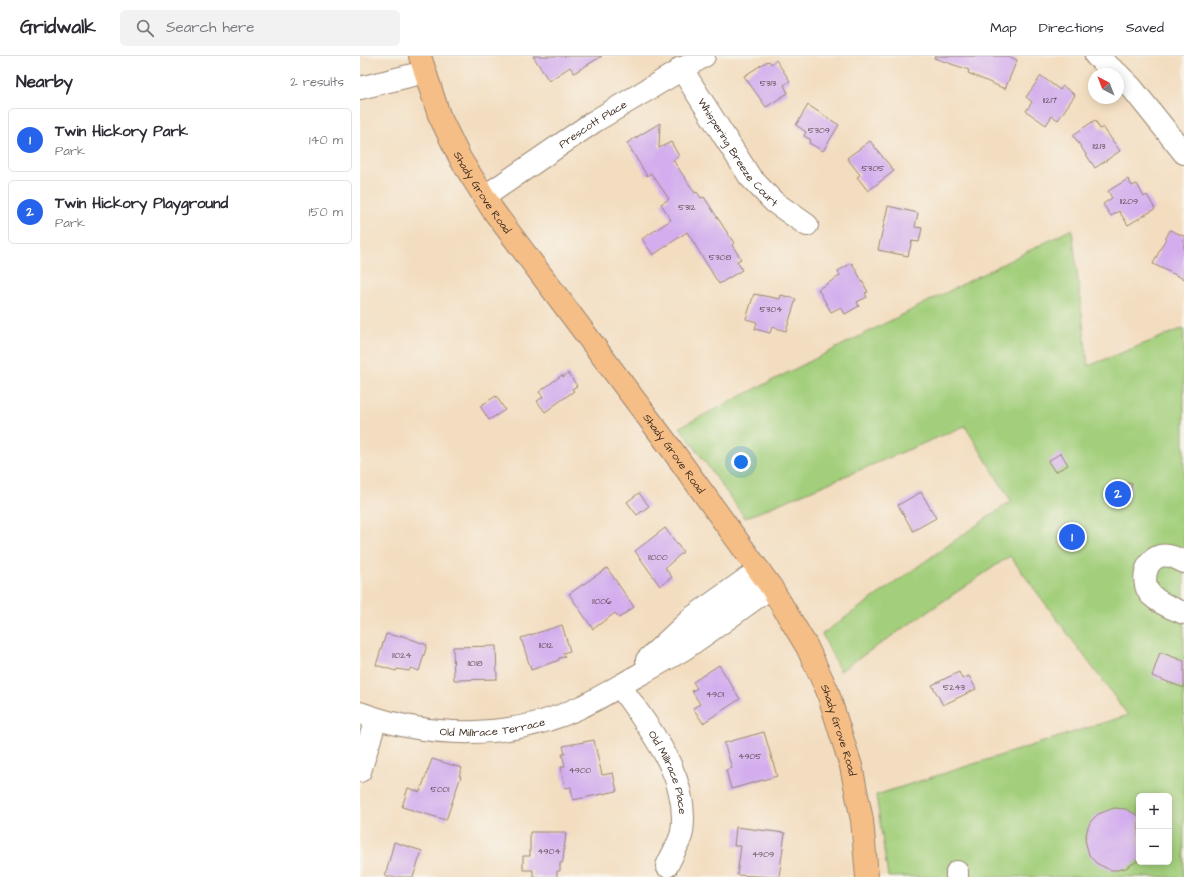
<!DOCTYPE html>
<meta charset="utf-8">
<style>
body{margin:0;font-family:"Architects Daughter",sans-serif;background:#f2f2f3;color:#2b2b33}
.controls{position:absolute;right:12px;bottom:12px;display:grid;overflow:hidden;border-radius:6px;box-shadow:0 2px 10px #0003}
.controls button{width:36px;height:36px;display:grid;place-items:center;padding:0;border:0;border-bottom:1px solid #e1e1e2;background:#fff;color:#2b2b33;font:20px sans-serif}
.compass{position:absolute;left:728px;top:12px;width:36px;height:36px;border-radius:50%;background:#fff;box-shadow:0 2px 10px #0003;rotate:318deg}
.you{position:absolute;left:381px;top:406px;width:14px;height:14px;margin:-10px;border:3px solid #fff;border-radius:50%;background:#1a73e8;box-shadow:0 0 0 6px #1a73e833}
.badge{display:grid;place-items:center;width:26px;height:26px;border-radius:50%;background:#2563eb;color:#fff;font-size:13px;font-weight:700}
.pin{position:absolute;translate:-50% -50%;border:2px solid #fff;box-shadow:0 1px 4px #0006}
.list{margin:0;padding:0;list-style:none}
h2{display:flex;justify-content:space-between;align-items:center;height:52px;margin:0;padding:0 16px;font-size:17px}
h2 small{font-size:13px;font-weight:400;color:#7c7c81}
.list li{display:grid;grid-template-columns:26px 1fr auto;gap:12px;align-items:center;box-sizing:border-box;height:64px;margin:0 8px 8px;padding:0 8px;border:1px solid #e1e1e2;border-radius:6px}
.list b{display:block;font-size:15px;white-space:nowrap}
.list p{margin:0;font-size:13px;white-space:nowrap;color:#7c7c81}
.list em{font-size:13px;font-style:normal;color:#7c7c81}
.icon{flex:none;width:22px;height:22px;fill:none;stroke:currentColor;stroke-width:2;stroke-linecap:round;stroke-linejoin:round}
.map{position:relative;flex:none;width:824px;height:821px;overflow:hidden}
header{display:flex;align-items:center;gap:24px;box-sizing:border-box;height:56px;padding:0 20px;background:#fff;border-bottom:1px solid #e1e1e2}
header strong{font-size:19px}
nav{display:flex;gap:22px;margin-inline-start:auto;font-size:14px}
.search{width:280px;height:36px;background:#f2f2f3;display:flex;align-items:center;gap:10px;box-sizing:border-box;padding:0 14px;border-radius:6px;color:#7c7c81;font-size:15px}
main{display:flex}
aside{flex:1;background:#fff}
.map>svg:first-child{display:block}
.green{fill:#a3cf7c;stroke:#6f7c4d;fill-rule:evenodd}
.building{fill:#d3adee}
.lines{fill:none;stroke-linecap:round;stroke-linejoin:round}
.minor-casing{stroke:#97846f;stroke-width:24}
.major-casing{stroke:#97846f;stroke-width:24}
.minor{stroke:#fff;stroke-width:22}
.major{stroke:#f6be87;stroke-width:22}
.labels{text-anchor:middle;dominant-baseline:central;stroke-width:3.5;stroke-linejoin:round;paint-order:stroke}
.number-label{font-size:9px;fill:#614b52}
.street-label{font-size:11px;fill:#3b2a1e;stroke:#f7f3e8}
</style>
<header>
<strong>Gridwalk</strong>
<div class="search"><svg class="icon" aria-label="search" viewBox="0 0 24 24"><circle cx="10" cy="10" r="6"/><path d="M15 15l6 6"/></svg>Search here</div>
<nav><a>Map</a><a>Directions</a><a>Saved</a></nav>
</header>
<main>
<aside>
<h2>Nearby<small>2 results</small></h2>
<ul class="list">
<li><span class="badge">1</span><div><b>Twin Hickory Park</b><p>Park</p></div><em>140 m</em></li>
<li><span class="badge">2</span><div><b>Twin Hickory Playground</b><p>Park</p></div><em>150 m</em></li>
</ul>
</aside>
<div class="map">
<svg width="824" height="821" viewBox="0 0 824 821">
<rect width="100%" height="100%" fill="#f7f3e8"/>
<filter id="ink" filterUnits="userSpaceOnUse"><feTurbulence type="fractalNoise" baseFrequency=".025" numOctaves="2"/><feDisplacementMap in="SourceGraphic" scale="8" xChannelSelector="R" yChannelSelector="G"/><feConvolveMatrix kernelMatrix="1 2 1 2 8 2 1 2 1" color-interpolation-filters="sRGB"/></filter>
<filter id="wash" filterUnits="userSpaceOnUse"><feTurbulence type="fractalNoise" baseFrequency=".012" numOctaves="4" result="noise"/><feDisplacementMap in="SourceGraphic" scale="16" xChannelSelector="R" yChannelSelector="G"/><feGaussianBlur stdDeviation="0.9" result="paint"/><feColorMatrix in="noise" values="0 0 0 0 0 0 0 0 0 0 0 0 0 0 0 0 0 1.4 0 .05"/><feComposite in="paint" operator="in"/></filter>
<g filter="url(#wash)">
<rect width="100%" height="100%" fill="#f3ddc0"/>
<!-- green -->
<path class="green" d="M712,173L728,310L824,272V821H528L516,739L768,659L650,500L480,615L462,578L651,445L605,370L385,462L320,371ZM779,740H809V806H779Z"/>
<g id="blocks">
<!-- building -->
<g class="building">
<polygon points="173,0 242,0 214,17 210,11 189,25"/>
<polygon points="575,0 648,0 657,4 645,33 608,17 609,14 574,2"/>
<polygon points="416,4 430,25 424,29 428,37 406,51 384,20 406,6 409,5 411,8"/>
<polygon points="681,20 700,34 703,30 715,39 698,64 692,60 686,69 666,55 672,46 666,41"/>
<polygon points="448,49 479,69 463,95 449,87 451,84 444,80 446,76 436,69"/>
<polygon points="735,64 740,73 743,71 760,95 735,112 713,79"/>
<polygon points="300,67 299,92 311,86 319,100 313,104 335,137 337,136 341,142 344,141 374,187 372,189 381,203 377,205 382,214 359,228 327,176 293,199 282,183 311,164 301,148 309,143 291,117 287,120 267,87"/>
<polygon points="510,85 534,115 508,135 497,121 500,119 487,102"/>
<polygon points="768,123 772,130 777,128 784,141 787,139 795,153 768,169 759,155 751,160 743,148 752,142 748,135"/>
<polygon points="528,150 558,157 555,171 562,172 559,186 552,185 548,200 518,194"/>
<polygon points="810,174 824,180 824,223 793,208"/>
<polygon points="492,207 508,236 505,237 507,241 497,246 499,250 485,258 481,251 471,256 458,233 480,220 478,215"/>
<polygon points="394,238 420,243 421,239 436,243 426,275 412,271 410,277 395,273 397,266 386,263"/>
<polygon points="208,317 217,330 212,333 214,335 185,356 177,345 183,341 179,336 202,319 203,321"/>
<polygon points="136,340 145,354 129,364 120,350"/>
<polygon points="701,397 708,409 695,416 688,405"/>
<polygon points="756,424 772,428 768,444 752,440"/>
<polygon points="561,436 576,462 553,475 538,449"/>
<polygon points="279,437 289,450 277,459 267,446"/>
<polygon points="305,472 323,496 305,512 312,521 300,530 275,495"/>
<polygon points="247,512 274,551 259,562 255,557 233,573 209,538"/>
<polygon points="202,569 210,595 203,597 205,601 199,602 199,604 171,614 161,582"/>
<polygon points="26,578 40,581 40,579 67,589 59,615 51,612 49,615 37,613 36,615 16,609"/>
<polygon points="136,590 137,623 94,624 93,591"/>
<polygon points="800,596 824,605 824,632 792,620"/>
<polygon points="359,609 380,643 343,667 333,652 340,648 332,635 337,632 333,626"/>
<polygon points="599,616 602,623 609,620 616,633 583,649 572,629"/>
<polygon points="404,676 417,720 371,733 366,714 372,712 364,687"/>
<polygon points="234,684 242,719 253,717 257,735 213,744 211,731 205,732 201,711 205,710 202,698 205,698 203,690"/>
<polygon points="72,703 102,712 99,720 101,720 86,764 42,751 48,732 60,736"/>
<polygon points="754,752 766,753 779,760 779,804 766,812 757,814 750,814 736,807 729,799 725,784 728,771 731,765 738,758"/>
<polygon points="376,771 425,777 419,821 377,819 381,790 374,790"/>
<polygon points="170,776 206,776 203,804 202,807 200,807 200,815 197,815 197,821 173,821 173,814 163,814 163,800 170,800"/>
<polygon points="34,786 62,795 53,821 25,821"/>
</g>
</g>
</g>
<g filter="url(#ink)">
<use href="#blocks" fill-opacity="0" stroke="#97846f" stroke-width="1"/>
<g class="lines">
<!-- minor casing -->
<g class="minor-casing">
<g id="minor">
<polyline points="736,0 758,18"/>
<path id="s1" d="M321,12L390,121L414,146L447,169"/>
<polyline points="758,18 772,32 824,97"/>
<polyline points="0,32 65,16"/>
<path id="s2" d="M124,141L235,65L344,0"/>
<path d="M824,506C817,502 808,498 800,500C784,505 781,528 791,539C799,547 813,553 824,557"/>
<polyline points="287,604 333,561 399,514"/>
<path id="s3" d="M260,630C289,673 330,720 322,776C320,787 311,800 307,810"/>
<path id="s4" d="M0,657C71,683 152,684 221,651C240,642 259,630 277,620C293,611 309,602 324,593C354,573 382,552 411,531"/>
<polyline points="0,715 16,663"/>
<polyline points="597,816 597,821"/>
</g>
</g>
<!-- major casing -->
<g class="major-casing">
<g id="major">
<path id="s5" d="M60,0L79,59L101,104L132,153L310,391L411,531L447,591L467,634L491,710L502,764L507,821"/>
</g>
</g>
<!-- minor -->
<use href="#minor" class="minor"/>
<!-- major -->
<use href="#major" class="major"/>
</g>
</g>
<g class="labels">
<!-- number labels -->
<g class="number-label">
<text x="408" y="27">5313</text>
<text x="690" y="44">11217</text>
<text x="459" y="74">5309</text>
<text x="739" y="90">11213</text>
<text x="513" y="112">5305</text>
<text x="769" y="145">11209</text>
<text x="327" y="151">5312</text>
<text x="360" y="201">5308</text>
<text x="411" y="253">5304</text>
<text x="298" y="501">11000</text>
<text x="242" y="545">11006</text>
<text x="186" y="589">11012</text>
<text x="42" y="599">11024</text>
<text x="115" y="607">11018</text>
<text x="594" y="631">5243</text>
<text x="355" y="638">4901</text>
<text x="390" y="700">4905</text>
<text x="220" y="714">4900</text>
<text x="80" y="733">5001</text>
<text x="189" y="795">4904</text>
<text x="403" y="798">4909</text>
</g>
<!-- street labels -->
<g class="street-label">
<text stroke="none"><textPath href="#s2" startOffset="131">Prescott Place</textPath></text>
<text stroke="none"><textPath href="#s1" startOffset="102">Whispering Breeze Court</textPath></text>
<text stroke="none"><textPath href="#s5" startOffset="151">Shady Grove Road</textPath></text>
<text stroke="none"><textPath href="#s5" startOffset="475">Shady Grove Road</textPath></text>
<text stroke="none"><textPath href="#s4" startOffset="135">Old Millrace Terrace</textPath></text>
<text stroke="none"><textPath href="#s5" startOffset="799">Shady Grove Road</textPath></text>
<text stroke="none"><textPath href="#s3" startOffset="100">Old Millrace Place</textPath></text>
</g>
</g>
</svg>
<div class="controls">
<button>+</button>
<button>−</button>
</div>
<svg class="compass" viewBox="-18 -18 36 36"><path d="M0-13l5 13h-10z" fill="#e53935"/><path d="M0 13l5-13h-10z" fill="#7c7c81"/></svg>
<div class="you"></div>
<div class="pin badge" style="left:712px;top:481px">1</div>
<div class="pin badge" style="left:758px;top:438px">2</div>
</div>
</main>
